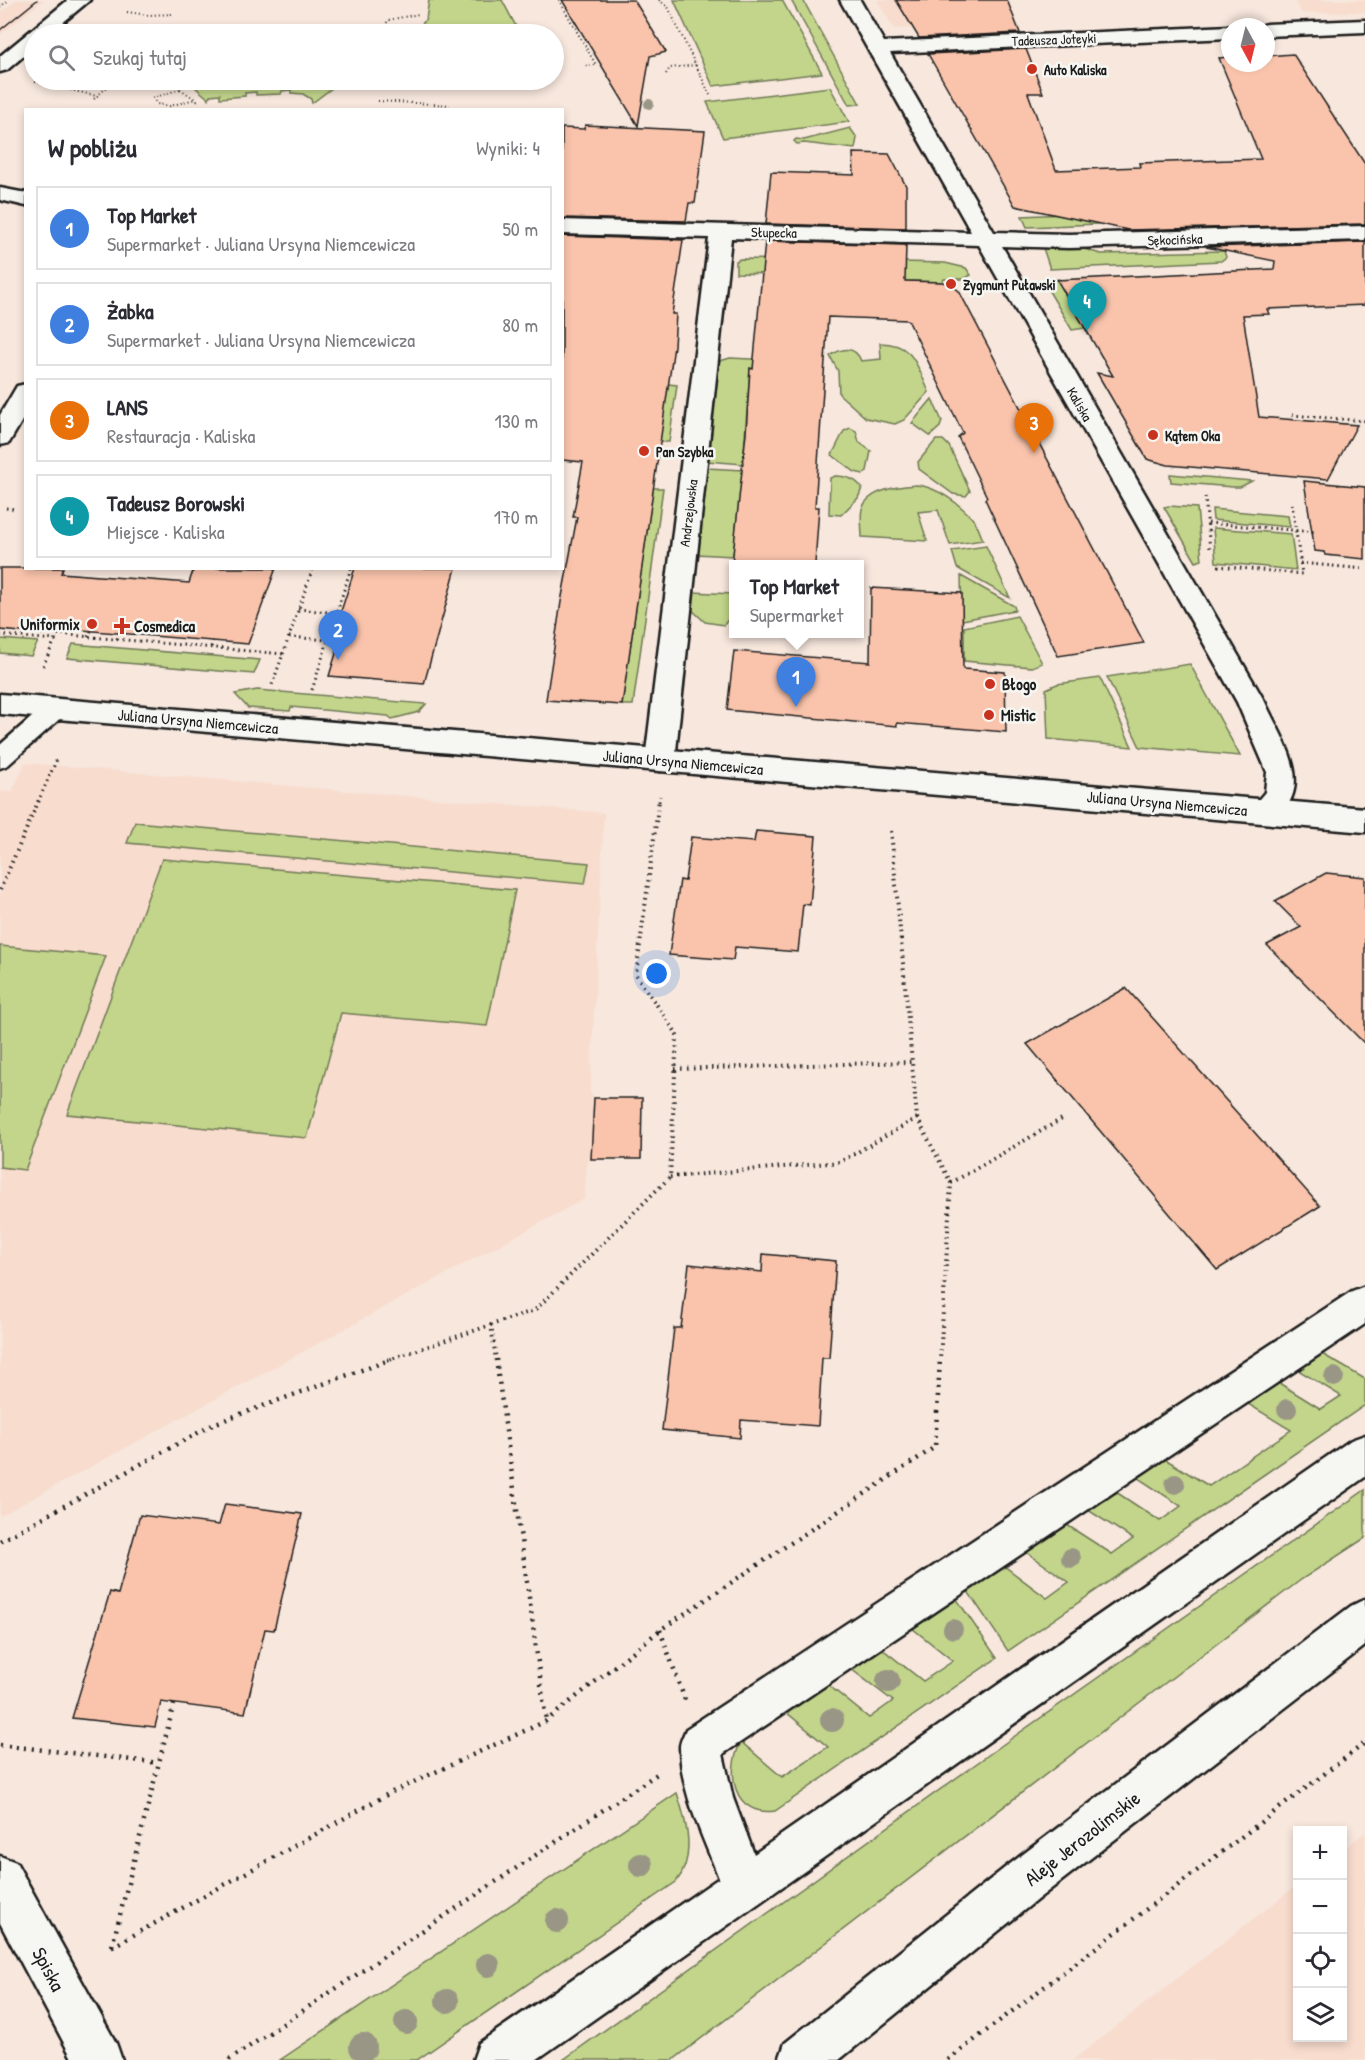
<!DOCTYPE html>
<html lang="pl">
<meta charset="utf-8">
<style>
body{margin:0;font-family:"Patrick Hand",sans-serif;background:#f2f2f3;color:#2b2b33}
.controls{position:absolute;right:18px;bottom:18px;display:grid;overflow:hidden;border-radius:0px;box-shadow:0 3px 9px #0003}
.controls button{width:54px;height:54px;display:grid;place-items:center;padding:0;border:0;border-bottom:2px solid #e1e1e2;background:#fff;color:#2b2b33;font:30px sans-serif}
.compass{position:absolute;left:1221px;top:18px;width:54px;height:54px;border-radius:50%;background:#fff;box-shadow:0 3px 9px #0003;rotate:173deg}
.you{position:absolute;left:657px;top:974px;width:21px;height:21px;margin:-15px;border:4px solid #fff;border-radius:50%;background:#1a73e8;box-shadow:0 0 0 9px #1a73e833}
.badge{display:grid;place-items:center;width:39px;height:39px;border-radius:50%;background:#111827;color:#fff;font-size:20px;font-weight:700}
.pin{position:absolute;translate:-50% -50px;filter:drop-shadow(0 2px 3px #0008)}
.pin::after{content:'';position:absolute;top:32px;width:21px;height:18px;background:inherit;clip-path:polygon(0 0,100% 0,50% 100%)}
.popup{position:absolute;left:729px;top:560px;width:135px;height:78px;box-sizing:border-box;display:grid;place-content:center;border-radius:0px;background:#fff;filter:drop-shadow(0 2px 4px #0005);font-size:20px;white-space:nowrap;color:#7c7c81}
.popup b{font-size:22px;color:#2b2b33}
.popup::after{content:'';position:absolute;left:50%;top:100%;margin-left:-12px;border:12px solid transparent;border-top-color:#fff}
.list{margin:0;padding:0;list-style:none}
h2{display:flex;justify-content:space-between;align-items:center;height:78px;margin:0;padding:0 24px;font-size:26px}
h2 small{font-size:20px;font-weight:400;color:#7c7c81}
.list li{display:grid;grid-template-columns:39px 1fr auto;gap:18px;align-items:center;box-sizing:border-box;height:84px;margin:0 12px 12px;padding:0 12px;border:2px solid #e1e1e2;border-radius:0px}
.list b{display:block;font-size:22px;white-space:nowrap}
.list p{margin:0;font-size:20px;white-space:nowrap;color:#7c7c81}
.list em{font-size:20px;font-style:normal;color:#7c7c81}
.icon{flex:none;width:33px;height:33px;fill:none;stroke:currentColor;stroke-width:2;stroke-linecap:round;stroke-linejoin:round}
.map{position:relative;flex:none;width:1365px;height:2060px;overflow:hidden}
.search{position:absolute;background:#fff;box-shadow:0 3px 9px #0003;left:24px;top:24px;width:540px;height:66px;display:flex;align-items:center;gap:15px;box-sizing:border-box;padding:0 21px;border-radius:33px;color:#7c7c81;font-size:22px}
.panel{position:absolute;background:#fff;box-shadow:0 3px 9px #0003;left:24px;top:108px;width:540px;height:462px;border-radius:0px}
.map>svg:first-child{display:block}
.built{fill:#f8dcce}
.green{fill:#c2d58b;stroke:#6f7854;stroke-width:1.5}
.building{fill:#fac4ac;stroke:#1c1c1c;stroke-width:1.5}
.lines{fill:none;stroke-linecap:round;stroke-linejoin:round}
.service-casing{stroke:#1c1c1c;stroke-width:5}
.minor-casing{stroke:#1c1c1c;stroke-width:5}
.secondary-casing{stroke:#1c1c1c;stroke-width:5}
.path-far3{stroke:#1c1c1c;stroke-width:2;stroke-dasharray:1 3;stroke-linecap:butt}
.path-far2{stroke:#1c1c1c;stroke-width:3;stroke-dasharray:1.5 4;stroke-linecap:butt}
.path-far1{stroke:#1c1c1c;stroke-width:4;stroke-dasharray:1.5 4.5;stroke-linecap:butt}
.path{stroke:#1c1c1c;stroke-width:4.5;stroke-dasharray:2 6;stroke-linecap:butt}
.service{fill:#f6f6f2;fill-rule:evenodd}
.minor{fill:#f6f6f2;fill-rule:evenodd}
.secondary{fill:#f6f6f2;fill-rule:evenodd}
.tram{stroke:#1c1c1c;stroke-width:1.5}
.tree{fill:#9a9685}
.poi-dot{fill:#c8321e;stroke:#f6f6f2;stroke-width:2}
.labels{text-anchor:middle;dominant-baseline:central;stroke-width:5;stroke-linejoin:round;paint-order:stroke}
.far-street-label{font-size:14px;fill:#1c1c1c;stroke:#f6f6f2}
.far-poi-label{font-size:14px;font-weight:bold;fill:#1c1c1c;stroke:#f6f6f2;text-anchor:start}
.poi-label{font-size:16px;font-weight:bold;fill:#1c1c1c;stroke:#f6f6f2;text-anchor:start}
.street-label{font-size:16px;fill:#1c1c1c;stroke:#f6f6f2}
.near-street-label{font-size:20px;fill:#1c1c1c;stroke:#f6f6f2}
</style>
<div class="map">
<svg width="1365" height="2060" viewBox="0 0 1365 2060">
<rect width="100%" height="100%" fill="#f7e7dd"/>
<filter id="ink" filterUnits="userSpaceOnUse"><feTurbulence type="fractalNoise" baseFrequency=".0167" numOctaves="2"/><feDisplacementMap in="SourceGraphic" scale="12" xChannelSelector="R" yChannelSelector="G"/><feConvolveMatrix kernelMatrix="1 2 1 2 8 2 1 2 1" color-interpolation-filters="sRGB"/></filter>
<g filter="url(#ink)">
<!-- built -->
<g class="built">
<polygon points="16,0 43,0 0,35 0,13"/>
<polygon points="877,0 1007,0 1016,24 894,29"/>
<polygon points="1282,0 1365,0 1365,12 1302,13 1294,0"/>
<polygon points="25,763 604,813 590,1093 594,1097 591,1159 587,1162 584,1199 0,1516 0,791 12,792"/>
<polygon points="1365,1832 1365,2060 1073,2060 1297,1885 1298,2038 1342,2038 1343,1850"/>
</g>
<!-- green -->
<g class="green">
<polygon points="429,0 502,0 520,34 414,34 426,19"/>
<polygon points="674,0 782,0 822,73 713,86"/>
<polygon points="791,0 803,0 860,104 849,105"/>
<polygon points="211,80 335,80 336,85 312,103 311,99 303,94 291,93 291,90 282,91 281,94 256,95 256,92 245,93 245,96 220,98 220,94 210,95 209,99 196,88"/>
<polygon points="830,87 849,122 723,138 707,102"/>
<polygon points="850,128 857,138 855,149 804,143 797,144 794,141 796,139 804,140"/>
<polygon points="1087,213 1093,216 1097,224 1027,227 1022,216"/>
<polygon points="1077,247 1101,254 1224,251 1226,257 1221,261 1050,269 1043,248"/>
<polygon points="740,259 801,260 804,275 736,273 736,261"/>
<polygon points="815,260 945,263 966,268 971,275 964,279 944,279 942,282 853,279"/>
<polygon points="1059,279 1085,328 1072,330 1043,281"/>
<path d="M880,343C914,343 917,366 929,392L904,420L895,424L866,418L839,394L838,371L830,356C841,348 855,345 861,361L881,359Z"/>
<polygon points="730,358 792,361 799,371 750,369 743,464 707,461 717,365 720,361"/>
<polygon points="668,384 677,385 669,442 659,442"/>
<polygon points="932,399 942,421 940,427 930,436 912,423"/>
<polygon points="850,428 856,431 859,442 871,451 867,471 863,474 855,472 832,455 844,431"/>
<polygon points="936,440 943,440 949,446 970,491 966,496 953,494 919,469 918,462"/>
<polygon points="706,468 743,470 733,556 696,554"/>
<polygon points="1170,474 1252,481 1240,487 1233,487 1171,482"/>
<path d="M835,476C845,476 856,479 862,488L858,498L841,515L829,514L830,478Z"/>
<path d="M917,485C937,487 960,504 973,519C978,525 980,533 983,540L950,545L938,510L918,512L927,541L862,537C862,529 860,517 862,509C868,489 900,486 917,485Z"/>
<polygon points="653,488 663,488 633,705 622,705"/>
<polygon points="1169,506 1197,508 1202,560 1196,562 1164,507"/>
<polygon points="1212,509 1288,516 1290,527 1213,520"/>
<polygon points="1213,528 1291,534 1296,570 1216,562"/>
<polygon points="986,546 1010,598 957,568 952,551"/>
<polygon points="961,576 1014,606 1015,610 962,620"/>
<polygon points="692,592 733,594 733,613 724,625 705,622 691,609"/>
<polygon points="1017,616 1042,663 1032,667 964,661 964,627"/>
<polygon points="0,639 38,642 31,656 0,653"/>
<polygon points="73,644 260,660 254,674 67,658"/>
<polygon points="1190,664 1240,756 1140,747 1107,677"/>
<polygon points="1100,678 1132,747 1048,739 1046,689 1057,684"/>
<polygon points="257,690 426,704 419,712 392,719 388,716 291,707 290,711 248,708 235,694"/>
<polygon points="135,822 589,863 585,884 127,843"/>
<polygon points="162,859 515,890 487,1026 341,1013 307,1138 67,1114"/>
<polygon points="0,946 106,956 25,1170 0,1167"/>
<polygon points="1322,1354 1365,1379 1365,1405 1008,1651 967,1590 1004,1566 1047,1598 1069,1582 1026,1552 1067,1525 1112,1554 1133,1539 1088,1510 1116,1492 1160,1521 1181,1506 1138,1478 1165,1459 1209,1486 1291,1430 1248,1404 1279,1383 1321,1409 1341,1396 1298,1370"/>
<polygon points="1365,1490 1365,1538 1302,1579 1152,1693 673,2060 563,2060 1005,1743"/>
<path d="M956,1598L997,1658L775,1811C733,1817 725,1772 741,1742L782,1777L828,1747L786,1712L827,1684L869,1718L893,1701L851,1669L881,1648L923,1681L953,1661L912,1628Z"/>
<path d="M677,1793C686,1821 697,1856 676,1882L417,2060H280Z"/>
</g>
<!-- building -->
<g class="building">
<polygon points="562,0 634,0 666,52 650,56 638,126"/>
<polygon points="896,0 1007,0 1020,33 919,38"/>
<polygon points="1026,49 1043,93 1028,93 1056,170 1140,167 1139,163 1261,159 1219,58 1230,57 1230,63 1266,63 1266,56 1293,54 1365,164 1365,224 1128,230 1015,206 928,54"/>
<polygon points="585,125 705,131 695,203 689,203 686,221 562,218 562,128 584,129"/>
<polygon points="853,153 889,154 906,186 906,228 766,224 771,172 854,175"/>
<polygon points="562,236 683,240 672,314 676,314 674,346 622,705 546,700 561,602 577,517 573,517 583,462 562,460"/>
<polygon points="765,241 906,245 905,281 942,282 950,284 959,291 1144,643 1058,656 985,499 987,497 958,437 963,433 908,320 828,317 815,507 819,507 815,564 732,564 746,433 750,368 753,369"/>
<polygon points="1365,242 1365,305 1267,309 1269,314 1243,315 1259,417 1357,425 1328,479 1168,465 1147,459 1097,373 1113,376 1057,280 1274,269 1275,261 1206,247"/>
<polygon points="1304,481 1365,487 1365,559 1325,555 1324,552 1315,551"/>
<polygon points="0,568 63,568 61,573 189,583 194,568 276,568 248,644 46,627 43,634 0,630"/>
<polygon points="355,568 456,568 424,684 329,676 342,634 334,633"/>
<polygon points="871,588 962,593 963,669 1005,672 1006,732 897,723 897,726 727,710 734,651 870,662"/>
<polygon points="756,831 816,836 810,905 803,904 798,952 735,947 733,960 669,955 680,880 685,881 691,837 754,842"/>
<polygon points="1326,873 1365,877 1365,1044 1267,945 1301,927 1275,901"/>
<polygon points="1126,988 1320,1206 1217,1270 1027,1044"/>
<polygon points="594,1098 642,1098 641,1159 591,1159"/>
<polygon points="763,1254 836,1261 829,1358 822,1358 818,1426 741,1420 740,1438 662,1430 674,1328 681,1328 689,1264 762,1272"/>
<polygon points="225,1504 302,1514 274,1630 265,1629 245,1713 161,1702 155,1727 72,1718 110,1592 118,1594 140,1515 219,1525"/>
</g>
<g class="lines">
<!-- service casing -->
<g class="service-casing">
<polygon id="service" points="56,700 64,703 68,709 64,715 8,765 0,768 0,745 48,703"/>
</g>
<!-- minor casing -->
<g class="minor-casing">
<g id="minor">
<path d="M840,0H860L884,42L1230,26L1233,27H1230V38L890,53L994,232L1069,234L1365,226V240L1069,248L1002,246L1265,702C1280,736 1313,780 1282,812C1272,821 1266,823 1253,819L1249,811L1265,792L1267,772L1237,702L979,245L731,238L675,760L670,768L660,771L650,768L645,760L709,238L562,234V220L971,232Z"/>
<polygon points="1365,20 1365,32 1266,36 1266,27 1258,27 1266,24"/>
<polygon points="0,188 26,193 26,206 0,200"/>
<polygon points="26,384 26,414 9,443 0,445 0,415 17,386"/>
<path d="M1365,1286V1324L723,1754L733,1798L754,1854L1351,1440L1365,1435V1477L536,2060H473L479,2043L719,1878C703,1837 680,1791 680,1747C680,1741 684,1735 686,1729L1352,1291Z"/>
<polygon points="0,1856 16,1862 116,2043 122,2060 73,2060 0,1923"/>
</g>
</g>
<!-- secondary casing -->
<g class="secondary-casing">
<g id="secondary">
<polygon points="68,0 90,0 49,34 34,34 34,47 7,70 0,72 0,56"/>
<polygon points="0,694 1365,808 1365,832 0,714"/>
<polygon points="1365,1599 1365,1646 1038,1899 839,2060 779,2060 785,2043 1006,1867 1351,1606"/>
</g>
</g>
<!-- path-far3 -->
<g class="path-far3">
<polyline points="559,0 596,65 584,66"/>
<polyline points="659,0 668,7 710,95"/>
<polyline points="0,7 9,0"/>
<polyline points="127,12 148,15 174,14"/>
<polyline points="123,34 140,33"/>
<polyline points="376,34 385,27 388,20 419,14"/>
<polyline points="389,34 412,27"/>
<polyline points="666,74 670,68 696,65"/>
<polyline points="167,80 198,101"/>
<polyline points="35,82 97,96"/>
<polyline points="180,89 153,98 157,104 170,106 195,99"/>
<polyline points="94,99 107,87"/>
<polyline points="378,101 450,105"/>
</g>
<!-- path-far2 -->
<g class="path-far2">
<polyline points="1292,415 1365,421"/>
<polyline points="1205,497 1210,550"/>
<polyline points="6,508 15,509"/>
<polyline points="1208,523 1315,532"/>
<polyline points="1300,563 1365,569"/>
<polyline points="1218,566 1302,574 1292,504"/>
<polyline points="298,609 337,613"/>
<polyline points="58,634 63,624"/>
<polyline points="0,635 55,640 58,634 283,654 272,685"/>
<polyline points="88,637 91,631"/>
<polyline points="289,637 328,640"/>
<polyline points="117,639 119,633"/>
<polyline points="211,647 213,641"/>
<polyline points="283,654 313,568"/>
<polyline points="43,666 55,640"/>
<polyline points="312,690 351,568"/>
<polyline points="38,802 57,759"/>
<polyline points="659,802 660,796"/>
</g>
<!-- path-far1 -->
<g class="path-far1">
<polyline points="0,890 39,800"/>
<polyline points="675,1069 911,1062"/>
<polyline points="917,1118 951,1183 940,1360"/>
<polyline points="670,1177 840,1162 917,1118 891,830"/>
<polyline points="951,1183 1062,1119"/>
<polyline points="491,1324 496,1360"/>
<polyline points="388,1360 535,1310 670,1177 677,1034 636,975 659,800"/>
</g>
<!-- path -->
<g class="path">
<polyline points="496,1359 546,1720"/>
<polyline points="0,1541 216,1423 392,1359"/>
<polyline points="660,1630 685,1700"/>
<polyline points="0,1745 159,1763"/>
<polyline points="112,1946 174,1704"/>
<polyline points="112,1947 390,1793 546,1721 660,1630 935,1447 940,1359"/>
<polyline points="229,2060 657,1774"/>
<polyline points="948,2060 1365,1743"/>
</g>
<!-- service -->
<use href="#service" class="service"/>
<!-- minor -->
<use href="#minor" class="minor"/>
<!-- secondary -->
<use href="#secondary" class="secondary"/>
<!-- tram -->
<polyline class="tram" points="0,30 37,0"/>
</g>
<!-- trees -->
<g class="tree">
<circle cx="649" cy="104" r="5"/>
<circle cx="1334" cy="1377" r="10"/>
<circle cx="1287" cy="1409" r="10"/>
<circle cx="1175" cy="1484" r="10"/>
<circle cx="1071" cy="1558" r="10"/>
<circle cx="953" cy="1629" r="10"/>
<circle cx="888" cy="1681" r="12"/>
<circle cx="832" cy="1720" r="12"/>
<circle cx="641" cy="1865" r="12"/>
<circle cx="557" cy="1921" r="12"/>
<circle cx="488" cy="1965" r="12"/>
<circle cx="447" cy="2001" r="12"/>
<circle cx="406" cy="2022" r="12"/>
<circle cx="363" cy="2047" r="14"/>
</g>
</g>
<!-- markers -->
<g class="poi-dot">
<circle cx="1032" cy="69" r="6"/>
<circle cx="951" cy="284" r="6"/>
<circle cx="1153" cy="435" r="6"/>
<circle cx="644" cy="451" r="6"/>
<circle cx="92" cy="624" r="6"/>
<path d="M119 617h6v6h6v6h-6v6h-6v-6h-6v-6h6z"/>
<circle cx="990" cy="684" r="6"/>
<circle cx="989" cy="715" r="6"/>
</g>
<g class="labels">
<!-- far-street labels -->
<g class="far-street-label">
<text transform="translate(1054 39) rotate(-2)">Tadeusza Joteyki</text>
<text transform="translate(774 232) rotate(1)">Słupecka</text>
<text transform="translate(1175 239) rotate(-2)">Sękocińska</text>
<text transform="translate(1080 404) rotate(60)">Kaliska</text>
<text transform="translate(688 513) rotate(-83)">Andrzejowska</text>
</g>
<!-- far-poi labels -->
<g class="far-poi-label">
<text x="1044" y="69">Auto Kaliska</text>
<text x="963" y="284">Zygmunt Puławski</text>
<text x="1165" y="435">Kątem Oka</text>
<text x="656" y="451">Pan Szybka</text>
</g>
<!-- poi labels -->
<g class="poi-label">
<text x="80" y="624" text-anchor="end">Uniformix</text>
<text x="134" y="626">Cosmedica</text>
<text x="1002" y="684">Błogo</text>
<text x="1001" y="715">Mistic</text>
</g>
<!-- street labels -->
<g class="street-label">
<text transform="translate(198 721) rotate(5)">Juliana Ursyna Niemcewicza</text>
<text transform="translate(683 762) rotate(5)">Juliana Ursyna Niemcewicza</text>
<text transform="translate(1167 803) rotate(5)">Juliana Ursyna Niemcewicza</text>
</g>
<!-- near-street labels -->
<g class="near-street-label">
<text transform="translate(1082 1838) rotate(-38)">Aleje Jerozolimskie</text>
<text transform="translate(49 1969) rotate(62)">Spiska</text>
</g>
</g>
</svg>
<div class="controls">
<button>+</button>
<button>−</button>
<button><svg class="icon" aria-label="locate" viewBox="0 0 24 24"><circle cx="12" cy="12" r="6"/><path d="M12 2v4M12 18v4M2 12h4M18 12h4"/></svg></button>
<button><svg class="icon" aria-label="layers" viewBox="0 0 24 24"><path d="M12 4l9 5-9 5-9-5zM3 14l9 5 9-5"/></svg></button>
</div>
<svg class="compass" viewBox="-18 -18 36 36"><path d="M0-13l5 13h-10z" fill="#e53935"/><path d="M0 13l5-13h-10z" fill="#7c7c81"/></svg>
<div class="you"></div>
<div class="pin badge" style="left:796px;top:707px;background:#3f7fe0">1</div>
<div class="popup"><b>Top Market</b>Supermarket</div>
<div class="pin badge" style="left:338px;top:660px;background:#3f7fe0">2</div>
<div class="pin badge" style="left:1034px;top:453px;background:#e8710a">3</div>
<div class="pin badge" style="left:1087px;top:331px;background:#0f9aa8">4</div>
<div class="search"><svg class="icon" aria-label="search" viewBox="0 0 24 24"><circle cx="10" cy="10" r="6"/><path d="M15 15l6 6"/></svg>Szukaj tutaj</div>
<section class="panel">
<h2>W pobliżu<small>Wyniki: 4</small></h2>
<ul class="list">
<li><span class="badge" style="background:#3f7fe0">1</span><div><b>Top Market</b><p>Supermarket · Juliana Ursyna Niemcewicza</p></div><em>50 m</em></li>
<li><span class="badge" style="background:#3f7fe0">2</span><div><b>Żabka</b><p>Supermarket · Juliana Ursyna Niemcewicza</p></div><em>80 m</em></li>
<li><span class="badge" style="background:#e8710a">3</span><div><b>LANS</b><p>Restauracja · Kaliska</p></div><em>130 m</em></li>
<li><span class="badge" style="background:#0f9aa8">4</span><div><b>Tadeusz Borowski</b><p>Miejsce · Kaliska</p></div><em>170 m</em></li>
</ul>
</section>
</div>
